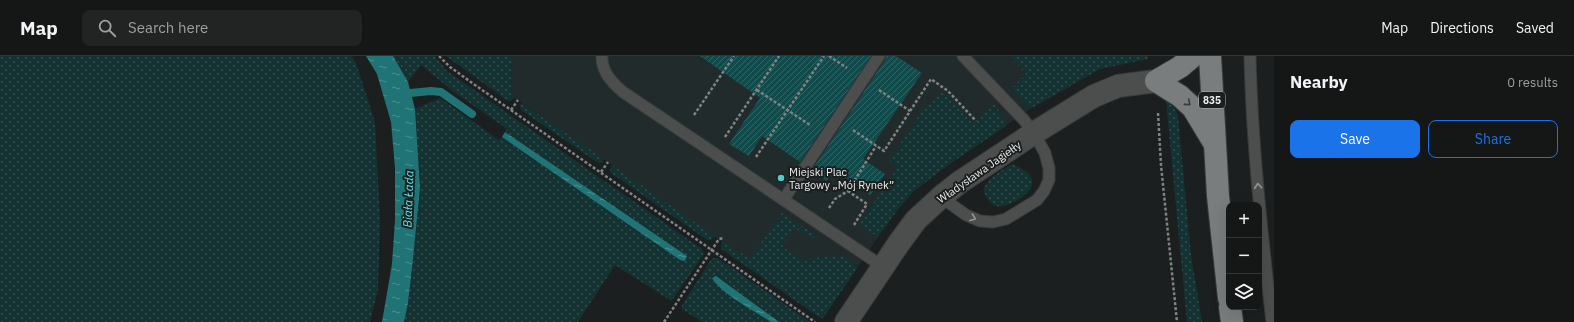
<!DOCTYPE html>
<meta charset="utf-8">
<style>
body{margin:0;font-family:"IBM Plex Sans",sans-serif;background:#222424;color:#f1f3f6}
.controls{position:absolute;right:12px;bottom:12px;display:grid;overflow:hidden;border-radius:8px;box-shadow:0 4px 16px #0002}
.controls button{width:36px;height:36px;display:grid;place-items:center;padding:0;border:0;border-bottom:1px solid #343636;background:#151717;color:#f1f3f6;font:20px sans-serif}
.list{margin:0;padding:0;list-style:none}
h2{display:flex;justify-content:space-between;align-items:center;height:52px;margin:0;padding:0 16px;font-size:17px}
h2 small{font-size:13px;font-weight:400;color:#9d9fa1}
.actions{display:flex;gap:8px;padding:12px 16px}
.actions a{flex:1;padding:9px 0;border:1px solid #1a73e8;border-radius:8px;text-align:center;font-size:14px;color:#1a73e8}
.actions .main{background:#1a73e8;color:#fff}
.icon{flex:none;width:22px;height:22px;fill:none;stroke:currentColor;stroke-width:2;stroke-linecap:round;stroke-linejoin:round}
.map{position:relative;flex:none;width:1274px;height:266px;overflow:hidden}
header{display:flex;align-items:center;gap:24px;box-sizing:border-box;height:56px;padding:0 20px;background:#151717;border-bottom:1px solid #343636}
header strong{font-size:19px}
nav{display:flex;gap:22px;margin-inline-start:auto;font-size:14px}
.search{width:280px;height:36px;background:#222424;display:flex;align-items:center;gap:10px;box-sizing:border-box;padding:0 14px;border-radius:8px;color:#9d9fa1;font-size:15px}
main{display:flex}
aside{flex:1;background:#151717}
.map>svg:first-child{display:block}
.built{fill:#212b2b}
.grass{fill:url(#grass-dots)}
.water{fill:url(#water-ripples)}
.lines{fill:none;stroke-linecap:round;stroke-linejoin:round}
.stream{stroke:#217475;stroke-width:8}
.building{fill:url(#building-hatch)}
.service-casing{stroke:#393c3c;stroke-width:13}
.minor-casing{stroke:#393c3c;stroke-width:24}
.primary-casing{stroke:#393c3c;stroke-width:24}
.path{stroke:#818383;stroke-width:2.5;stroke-dasharray:3 2;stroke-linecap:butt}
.service{stroke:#4c4e4e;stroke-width:11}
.minor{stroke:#4c4e4e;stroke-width:22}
.primary{stroke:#7a7d7d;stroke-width:22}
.oneway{stroke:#383b3b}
.oneway2{stroke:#949696}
.poi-dot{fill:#52cdce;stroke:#1c1f1f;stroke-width:1.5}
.labels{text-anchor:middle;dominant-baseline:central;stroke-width:4;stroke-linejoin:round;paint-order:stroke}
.shield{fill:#1c1f1f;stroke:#aeafaf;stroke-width:1}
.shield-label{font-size:10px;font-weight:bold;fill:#eceded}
.poi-label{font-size:11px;fill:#eceded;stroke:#1c1f1f;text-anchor:start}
.street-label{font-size:11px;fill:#eceded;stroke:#1c1f1f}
.water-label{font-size:12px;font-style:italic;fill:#56edef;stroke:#1c1f1f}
</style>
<header>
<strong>Map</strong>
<div class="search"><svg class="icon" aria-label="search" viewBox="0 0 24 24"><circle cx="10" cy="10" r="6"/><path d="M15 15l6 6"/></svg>Search here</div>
<nav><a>Map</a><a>Directions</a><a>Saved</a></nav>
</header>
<main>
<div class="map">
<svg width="1274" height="266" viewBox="0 0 1274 266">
<defs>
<pattern id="grass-dots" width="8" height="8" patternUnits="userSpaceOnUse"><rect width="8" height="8" fill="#143232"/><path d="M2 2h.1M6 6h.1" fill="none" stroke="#365050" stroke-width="1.8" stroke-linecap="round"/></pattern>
<pattern id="water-ripples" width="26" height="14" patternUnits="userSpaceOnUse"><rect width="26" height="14" fill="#217475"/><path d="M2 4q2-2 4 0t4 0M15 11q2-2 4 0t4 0" fill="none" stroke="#4c8f90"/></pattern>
<pattern id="building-hatch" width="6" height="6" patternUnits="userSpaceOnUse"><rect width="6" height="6" fill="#114b4c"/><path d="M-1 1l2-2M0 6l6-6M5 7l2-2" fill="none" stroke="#346566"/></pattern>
</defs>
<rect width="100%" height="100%" fill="#1c1f1f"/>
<!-- built -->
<polygon class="built" points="512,0 1009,0 1026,18 1011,33 1030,53 951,107 914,135 898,153 883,174 826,258 511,39"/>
<!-- grass -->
<g class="grass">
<polygon points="0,0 351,0 356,7 375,66 380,165 378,233 370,266 0,266"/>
<polygon points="393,0 435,0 447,15 702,193 704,198 673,243 671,245 615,209 578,266 404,266 408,247 413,203 420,132 415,53 440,42 499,84 502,81 680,204 687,200 505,76 507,73 454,36 421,9 408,26"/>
<polygon points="446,0 512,0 511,39 514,41 511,45 508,45"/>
<polygon points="1009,0 1148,0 1148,3 1100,13 1030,53 1011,33 1026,18"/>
<polygon points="942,37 947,38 974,67 994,48 1004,63 1006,70 951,107 914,135 898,153 883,174 878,178 872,178 861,171 860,167 898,111 889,105 923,53"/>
<polygon points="1166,45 1173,49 1178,60 1191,199 1202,266 1187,266"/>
<polygon points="522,47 604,103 602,106 598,107 521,54 520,50"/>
<path d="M1012,108C1061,126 1007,154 996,150C991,148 989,145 987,142C975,127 1002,115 1012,108Z"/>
<polygon points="612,109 715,180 711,184 707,184 611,117 610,114"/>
<path d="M782,157L814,178L815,181L812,183L795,172L782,191L801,203L843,200C850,202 853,206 857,212L823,262L819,261L721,193V189L723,185L750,203Z"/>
<polygon points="712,202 718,202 810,266 779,266 715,220 714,226 730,239 771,266 702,266 682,253 682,249"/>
</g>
<!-- water -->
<g class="water">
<polygon points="366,0 393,0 408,26 415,53 420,132 413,203 408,247 404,266 382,266 392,208 395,164 395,112 391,66 377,18"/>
<polygon points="505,76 687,200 685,205 680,204 502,81"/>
<path d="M716,220L779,266H771C756,256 720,237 712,222Z"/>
</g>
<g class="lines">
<!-- stream -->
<polyline class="stream" points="400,38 431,35 441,36 472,58"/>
</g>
<!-- building -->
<g class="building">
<polygon points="700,0 871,0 800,106 762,80 749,100 729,88 760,42"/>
<polygon points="886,0 896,0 922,17 863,103 885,118 870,139 834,114 827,125 812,114 885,4"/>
</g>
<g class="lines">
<!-- service casing -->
<g class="service-casing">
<g id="service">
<path d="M602,0C601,15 612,27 623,36L882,210"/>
<path d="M1250,0C1252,89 1262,178 1272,266"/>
<polyline points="941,141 966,159 980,165 993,166 1006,163 1037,144 1044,135 1049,124 1049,112 1045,97 1034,77 1024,64 963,0"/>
<polyline points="784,143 879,0"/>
</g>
</g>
<!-- minor casing -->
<g class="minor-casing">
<polyline id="minor" points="846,266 899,187 916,164 941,141 960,126 1034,77 1094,40 1118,30 1156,25"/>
</g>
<!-- primary casing -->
<g class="primary-casing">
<g id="primary">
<polyline points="1193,0 1180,11 1156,25 1180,40 1193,52 1213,85"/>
<polyline points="1210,0 1218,140 1229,242"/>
<polyline points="1230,251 1232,266"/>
</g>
</g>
<!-- path -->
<g class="path">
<polyline points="439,0 450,11 475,29 815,266"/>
<polyline points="829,0 847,12"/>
<polyline points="757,34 810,69"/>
<polyline points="879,34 910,55"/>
<polyline points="511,54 518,44"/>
<polyline points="1158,57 1161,109 1177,266"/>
<polyline points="694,59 734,0"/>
<polyline points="853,74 884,95 931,23 948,35 976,65"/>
<polyline points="725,81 779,0"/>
<polyline points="756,101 824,0"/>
<polyline points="601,116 608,106"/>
<polyline points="829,152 835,143 848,135"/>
<polyline points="854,169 867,148 848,135 876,90"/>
<polyline points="664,266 719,183 724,182"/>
</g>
<!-- service -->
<use href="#service" class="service"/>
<!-- minor -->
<use href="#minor" class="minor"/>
<!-- primary -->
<use href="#primary" class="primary"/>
</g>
<!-- one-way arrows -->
<defs><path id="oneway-chevron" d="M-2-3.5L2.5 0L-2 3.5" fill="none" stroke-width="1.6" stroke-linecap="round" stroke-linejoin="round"/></defs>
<use class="oneway" href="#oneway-chevron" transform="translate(1188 47) rotate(41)"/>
<g class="oneway2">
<use href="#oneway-chevron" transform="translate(1258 130) rotate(-95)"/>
<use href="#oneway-chevron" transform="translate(973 162) rotate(21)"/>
</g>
<!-- markers -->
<circle class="poi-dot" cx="781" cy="122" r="4"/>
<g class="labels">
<!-- shield labels -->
<rect class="shield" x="1199" y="36" width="26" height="16" rx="3"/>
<g class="shield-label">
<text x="1212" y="44">835</text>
</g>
<!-- poi labels -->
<g class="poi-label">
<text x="789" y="116">Miejski Plac<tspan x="789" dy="13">Targowy „Mój Rynek”</tspan></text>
</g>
<!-- street labels -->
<g class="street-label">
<text transform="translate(979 116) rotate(-35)">Władysława Jagiełły</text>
</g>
<!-- water labels -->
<g class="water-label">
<text transform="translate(408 143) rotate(-88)">Biała Łada</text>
</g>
</g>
</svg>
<div class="controls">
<button>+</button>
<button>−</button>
<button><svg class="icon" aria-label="layers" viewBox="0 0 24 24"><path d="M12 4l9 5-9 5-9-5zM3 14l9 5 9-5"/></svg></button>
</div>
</div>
<aside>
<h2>Nearby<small>0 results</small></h2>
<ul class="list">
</ul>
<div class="actions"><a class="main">Save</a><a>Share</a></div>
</aside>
</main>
